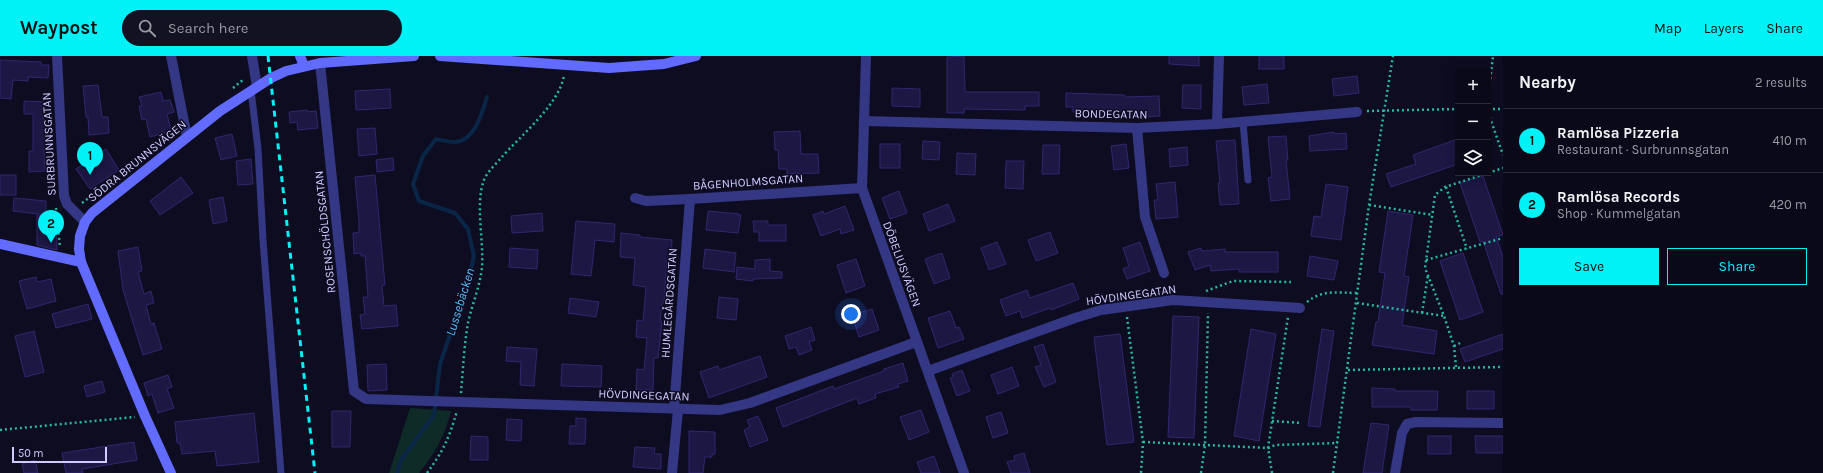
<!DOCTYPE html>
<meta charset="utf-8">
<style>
body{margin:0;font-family:Karla,sans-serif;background:#131222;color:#f1f3f6}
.controls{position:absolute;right:12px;top:12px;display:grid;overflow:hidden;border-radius:0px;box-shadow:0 2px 10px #0003}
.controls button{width:36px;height:36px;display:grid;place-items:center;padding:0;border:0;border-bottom:1px solid #2a2a38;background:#0a0919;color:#f1f3f6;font:20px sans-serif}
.scale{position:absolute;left:12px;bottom:10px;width:95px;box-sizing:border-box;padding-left:4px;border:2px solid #cdcbff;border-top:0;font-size:11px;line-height:14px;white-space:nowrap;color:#cdcbff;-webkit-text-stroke:3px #0e0c21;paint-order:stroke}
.you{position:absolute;left:851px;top:258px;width:14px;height:14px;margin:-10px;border:3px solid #fff;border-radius:50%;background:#1a73e8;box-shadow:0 0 0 6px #1a73e833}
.badge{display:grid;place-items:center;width:26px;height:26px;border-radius:50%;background:#00f2f6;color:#111;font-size:13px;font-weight:700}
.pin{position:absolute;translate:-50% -33px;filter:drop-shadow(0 1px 2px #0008)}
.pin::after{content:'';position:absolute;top:21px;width:14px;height:12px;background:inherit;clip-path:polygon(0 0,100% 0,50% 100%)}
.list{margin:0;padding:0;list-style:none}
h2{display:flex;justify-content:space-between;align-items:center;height:52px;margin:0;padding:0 16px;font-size:17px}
h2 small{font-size:13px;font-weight:400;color:#999aa2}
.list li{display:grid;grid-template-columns:26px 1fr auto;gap:12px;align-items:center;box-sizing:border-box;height:64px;padding:0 16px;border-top:1px solid #2a2a38}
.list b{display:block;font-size:15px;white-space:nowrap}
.list p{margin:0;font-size:13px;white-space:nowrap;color:#999aa2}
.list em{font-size:13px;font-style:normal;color:#999aa2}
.actions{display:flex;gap:8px;padding:12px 16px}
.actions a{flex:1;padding:9px 0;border:1px solid #00f2f6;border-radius:0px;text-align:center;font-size:14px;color:#00f2f6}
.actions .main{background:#00f2f6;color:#111}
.icon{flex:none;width:22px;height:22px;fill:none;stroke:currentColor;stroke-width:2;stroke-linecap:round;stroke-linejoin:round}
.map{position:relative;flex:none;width:1503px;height:417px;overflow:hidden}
header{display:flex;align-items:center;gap:24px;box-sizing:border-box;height:56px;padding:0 20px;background:#00f2f6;color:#111}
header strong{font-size:19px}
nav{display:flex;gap:22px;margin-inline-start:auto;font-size:14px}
.search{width:280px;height:36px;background:#131222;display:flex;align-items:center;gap:10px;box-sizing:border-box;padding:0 14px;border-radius:22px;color:#999aa2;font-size:15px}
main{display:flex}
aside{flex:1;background:#0a0919}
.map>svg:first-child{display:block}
.green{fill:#0e2b28}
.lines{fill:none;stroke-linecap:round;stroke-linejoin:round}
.stream{stroke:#092647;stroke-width:4}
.building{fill:#1c1743;stroke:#302770}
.path{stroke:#27b8a3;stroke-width:2.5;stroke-dasharray:2 3;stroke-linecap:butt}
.lane{stroke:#343783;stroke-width:7}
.street{stroke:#343783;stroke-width:10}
.secondary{stroke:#626bff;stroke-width:10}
.rail{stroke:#00f2f6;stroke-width:3;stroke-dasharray:6 5;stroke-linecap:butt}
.labels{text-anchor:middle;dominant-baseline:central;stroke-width:3;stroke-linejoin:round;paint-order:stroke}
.street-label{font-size:12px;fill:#cdcbff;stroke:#0e0c21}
.water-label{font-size:13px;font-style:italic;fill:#59c0ff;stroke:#0e0c21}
</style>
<header>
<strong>Waypost</strong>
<div class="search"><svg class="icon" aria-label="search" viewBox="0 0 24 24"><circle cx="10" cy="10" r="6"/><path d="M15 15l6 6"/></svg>Search here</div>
<nav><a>Map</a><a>Layers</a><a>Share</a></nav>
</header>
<main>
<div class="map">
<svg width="1503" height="417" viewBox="0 0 1503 417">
<rect width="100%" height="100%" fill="#0e0c21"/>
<!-- green -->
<path class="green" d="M410,352L451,355C445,379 435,398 419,417H389Z"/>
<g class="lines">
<!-- stream -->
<path class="stream" d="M397,417L401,404L434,359L440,308L466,233L474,200L468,173L455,157L419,145L413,128L423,100L436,83C442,84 449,86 455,86C475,85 482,57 487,41"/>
</g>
<!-- building -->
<g class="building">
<polygon points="964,0 965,36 1039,36 1039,50 1025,50 1025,54 964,53 964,57 947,57 947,1"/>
<polygon points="1169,0 1199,0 1199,10 1169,8"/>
<rect x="1259" y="0" width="25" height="13"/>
<polygon points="0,4 41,6 41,9 49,9 48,22 28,21 28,25 13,24 11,43 0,42"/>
<polygon points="1357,20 1359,37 1334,40 1332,23"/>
<polygon points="1267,28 1269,47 1244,49 1242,31"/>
<polygon points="98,29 102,61 108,61 109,77 89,79 88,61 86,61 83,30"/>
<polygon points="1183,29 1201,29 1201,53 1182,52"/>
<polygon points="892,32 920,33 920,51 892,50"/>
<polygon points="390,33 391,52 356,54 355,35"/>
<polygon points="161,36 163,45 170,44 174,56 167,58 171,75 150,81 146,63 142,64 139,50 142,50 139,41"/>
<polygon points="1066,37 1125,39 1125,41 1159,40 1160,60 1141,61 1141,55 1073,56 1073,51 1066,51"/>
<polygon points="24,45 44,46 43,67 50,67 50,92 44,92 45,115 29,116 29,95 33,95 33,58 24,58"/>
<polygon points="307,54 307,56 316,55 318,72 298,74 297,66 290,67 289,56"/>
<polygon points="375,72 377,98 359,100 357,73"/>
<polygon points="800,75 801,98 818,98 819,117 787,118 787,113 779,113 778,94 775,94 774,76"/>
<polygon points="1334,76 1335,78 1346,77 1347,93 1310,95 1309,80"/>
<polygon points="232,78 237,100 221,104 215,82"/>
<polygon points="1286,80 1288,104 1286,104 1290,143 1271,145 1268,122 1272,121 1268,81"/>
<polygon points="1458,83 1458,108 1391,131 1386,118 1416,108 1413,99"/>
<polygon points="1235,84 1239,148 1220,149 1218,127 1220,127 1216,85"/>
<polygon points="923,85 940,86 939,104 922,103"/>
<rect x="880" y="88" width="20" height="24"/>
<polygon points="1126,88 1129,112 1114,114 1111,90"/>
<polygon points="1043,89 1060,89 1059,118 1042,118"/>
<polygon points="1187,91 1188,109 1170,111 1169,93"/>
<polygon points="106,93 119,114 90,133 76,113"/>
<polygon points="957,97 976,98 975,119 956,118"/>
<polygon points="393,102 394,114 377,116 376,104"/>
<polygon points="251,103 253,128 238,129 236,105"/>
<polygon points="1006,105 1024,105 1023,133 1005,132"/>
<rect x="0" y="119" width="16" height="20"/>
<polygon points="375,119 385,229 382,230 384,250 396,249 398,270 362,273 360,259 365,258 363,241 368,241 365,200 361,200 361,197 354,198 353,177 359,176 359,165 355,121"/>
<polygon points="1483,120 1503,179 1496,181 1503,201 1503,238 1501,238 1483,185 1480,186 1460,127"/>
<polygon points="181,121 193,137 160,159 150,145"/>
<polygon points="1175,126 1178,161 1156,163 1154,144 1158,144 1156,128"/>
<polygon points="1326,128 1348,131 1341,184 1311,180 1314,160 1321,161"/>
<polygon points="899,135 907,157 890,163 882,142"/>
<polygon points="223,141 227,165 213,168 209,144"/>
<polygon points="14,142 46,145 46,159 56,159 57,194 37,189 37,159 46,159 13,155"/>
<polygon points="948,148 955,165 929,175 923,158"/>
<polygon points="845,150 854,174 841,178 840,173 821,180 813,159 823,155 824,158"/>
<polygon points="708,155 739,158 739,159 741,159 738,177 706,174"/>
<polygon points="1388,155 1413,159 1404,220 1409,221 1402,269 1437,275 1434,298 1372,289 1376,266 1378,266 1385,217 1379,216"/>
<polygon points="542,157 543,175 512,177 511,160"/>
<polygon points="576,165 615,168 614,186 595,184 591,220 571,218"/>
<polygon points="753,165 768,165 768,169 786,169 786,185 759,185 759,176 754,176"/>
<polygon points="1050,176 1058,197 1036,205 1028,184"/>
<polygon points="621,177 640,179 640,181 672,184 671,205 667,205 664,247 662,247 660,266 662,266 658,302 654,302 653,334 636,334 637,313 644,314 647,282 636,281 637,264 643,265 646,231 633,229 635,202 620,201"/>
<polygon points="997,186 1006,208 989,214 981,192"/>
<polygon points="1140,186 1150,215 1127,223 1123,213 1129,210 1123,192"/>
<polygon points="138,191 142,215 138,216 144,238 151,235 154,247 146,249 151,268 154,267 162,293 143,299 123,234 118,195"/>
<polygon points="510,192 538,194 537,213 509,211"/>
<polygon points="1201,192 1202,195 1225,193 1225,196 1278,196 1278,216 1239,216 1239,213 1211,215 1210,209 1195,214 1188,196"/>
<polygon points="705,193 736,197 734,216 703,212"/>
<polygon points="942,197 950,222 934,228 925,203"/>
<polygon points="1463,197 1483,256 1460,264 1440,205"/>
<polygon points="1310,200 1338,205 1334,224 1307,220"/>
<polygon points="770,203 770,215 782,216 782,222 753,223 753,225 736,223 737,211 755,213 755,204"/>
<polygon points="856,203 865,230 846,237 837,209"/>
<polygon points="36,221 37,226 51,223 56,245 27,253 19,225"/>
<polygon points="1073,227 1079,243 1051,254 1050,252 1022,262 1020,255 1006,260 1000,244 1027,234 1030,242"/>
<polygon points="719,241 738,243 736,264 717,262"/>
<polygon points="570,242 599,246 596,261 568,257"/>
<polygon points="88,248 92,263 56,272 52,258"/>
<polygon points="872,253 879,274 859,281 852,259"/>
<polygon points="950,255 956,272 959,271 964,283 938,292 928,262"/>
<polygon points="1173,260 1199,261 1194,382 1168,381"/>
<polygon points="811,271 815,284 809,286 812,294 799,299 796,291 789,293 785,280"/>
<polygon points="1251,273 1276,278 1259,385 1234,380"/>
<polygon points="1322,273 1334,275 1320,371 1308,370"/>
<polygon points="34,275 44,316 25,321 15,280"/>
<polygon points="1120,278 1134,386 1107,389 1094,281"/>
<polygon points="1503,278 1503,293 1465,306 1460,293"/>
<polygon points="1043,288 1056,326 1044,331 1035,311 1041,309 1034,291"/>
<polygon points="507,291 537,293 534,330 520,329 521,306 506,305"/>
<polygon points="760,300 767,321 709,342 700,316 718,310 719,314"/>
<polygon points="903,307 908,325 898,328 899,331 875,338 876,342 859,348 857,342 783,371 776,352 833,330 834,333 884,315 884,313"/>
<polygon points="386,308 387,334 368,335 367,309"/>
<polygon points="562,308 602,310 601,331 561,330"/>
<polygon points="1012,311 1019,330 998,338 991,319"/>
<polygon points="962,314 970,335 957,340 950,322 953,321 952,318"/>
<polygon points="168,319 172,331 167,333 174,352 158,357 152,338 148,340 144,327"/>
<polygon points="102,325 105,336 87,341 84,330"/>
<polygon points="1372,332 1395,333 1395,335 1438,335 1437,354 1411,354 1411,351 1372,351"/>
<rect x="1467" y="335" width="27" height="18"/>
<polygon points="921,354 929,376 909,384 900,361"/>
<polygon points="332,355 351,355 350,391 332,391"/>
<polygon points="1001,356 1008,377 993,382 986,361"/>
<polygon points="254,357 259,406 217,410 215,395 182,398 180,387 177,387 175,366"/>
<polygon points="758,360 768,384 750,391 744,374 750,371 747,364"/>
<polygon points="576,362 586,363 585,388 569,388 570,370 576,370"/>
<polygon points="507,363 522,364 521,385 506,384"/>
<polygon points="1371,367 1389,369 1382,417 1363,417"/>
<polygon points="689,375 715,376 715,398 712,398 712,401 705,401 703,417 689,417"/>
<polygon points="471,380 488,381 488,404 470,404"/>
<rect x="1428" y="380" width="23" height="18"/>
<polygon points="1475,380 1503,380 1503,397 1476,397"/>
<polygon points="134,386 137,404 82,413 83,417 66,417 62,397"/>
<polygon points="635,391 655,392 654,398 661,398 661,413 633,411"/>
<polygon points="1024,397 1030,417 1011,417 1007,406 1015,404 1014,400"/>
<polygon points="934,400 940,417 921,417 917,406"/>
<polygon points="35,404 38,417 24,417 22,408"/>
</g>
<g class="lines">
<!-- path -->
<g class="path">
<polyline points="233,32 244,23"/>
<polyline points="1488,43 1493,0"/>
<polyline points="1488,53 1503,53"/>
<polyline points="1367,55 1458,53"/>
<polyline points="1488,56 1503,99"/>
<polyline points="1488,117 1503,112"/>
<polyline points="1446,131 1467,193"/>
<polyline points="82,147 105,130"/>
<polyline points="1369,149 1433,159"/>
<polyline points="56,152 60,191"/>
<polyline points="1426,204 1503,182"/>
<polyline points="1206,235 1233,225 1291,226"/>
<path d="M1307,246C1323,233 1338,237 1358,237"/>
<polyline points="1357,247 1444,260"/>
<polyline points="1422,257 1428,219"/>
<polyline points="1127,261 1143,386 1141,417"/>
<polyline points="1454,290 1460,287"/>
<polyline points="1456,311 1454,290 1444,260 1425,212 1435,139 1445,131 1488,117"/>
<polyline points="1348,314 1503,311"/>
<path d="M461,337C463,314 464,290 468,267C472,248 480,231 482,211C484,186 475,147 484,124C488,115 495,109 501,102C520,80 560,48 564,19"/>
<polyline points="1272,365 1302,367"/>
<polyline points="0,374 135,361"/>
<polyline points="1143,386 1268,392 1275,389 1338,387"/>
<path d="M427,417C444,394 449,382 457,355"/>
<polyline points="1201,417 1205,389 1208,257"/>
<polyline points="1272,417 1268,392 1288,261"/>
<polyline points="1333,417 1369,149 1393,0"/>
</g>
<!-- lane -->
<g class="lane">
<polyline points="251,34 258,93 263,184 281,417"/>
<polyline points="1243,66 1248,124"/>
</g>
<!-- street -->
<g class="street">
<polyline points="57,0 64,140 67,148 85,166"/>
<polyline points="171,0 187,81"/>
<polyline points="252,0 257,31"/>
<polyline points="866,0 862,132 964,417"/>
<polyline points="320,7 354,335 366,343 720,354 750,347 916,286"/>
<polyline points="864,65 1137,72 1217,68 1357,56"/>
<polyline points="1217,68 1219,0"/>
<polyline points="1137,72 1145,161 1164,217"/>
<polyline points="635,142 646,145 690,143 862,132"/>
<polyline points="928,315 1075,262 1101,254 1173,244 1300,252"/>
<polyline points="674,353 690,143"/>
<polyline points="672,417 678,354"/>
<polyline points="1395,417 1402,377 1407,368 1416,366 1503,367"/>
</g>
<!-- secondary -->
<g class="secondary">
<polyline points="300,0 304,10"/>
<polyline points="440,0 609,12 664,8 696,0"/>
<polyline points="0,188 81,206"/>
<polyline points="171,417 145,360 81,206 79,193 80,180 85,166 92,157 220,55 271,22 286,15 320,7 414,0"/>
</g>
<!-- rail -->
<polyline class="rail" points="268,0 315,417"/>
</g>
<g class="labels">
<!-- street labels -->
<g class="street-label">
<text transform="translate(1111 58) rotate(1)">BONDEGATAN</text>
<text transform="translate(49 88) rotate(-93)">SURBRUNNSGATAN</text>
<text transform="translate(137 105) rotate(-39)">SÖDRA BRUNNSVÄGEN</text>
<text transform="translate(748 126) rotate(-4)">BÅGENHOLMSGATAN</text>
<text transform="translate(325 176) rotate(-96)">ROSENSCHÖLDSGATAN</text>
<text transform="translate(902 208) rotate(70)">DÖBELIUSVÄGEN</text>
<text transform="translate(1131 239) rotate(-8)">HÖVDINGEGATAN</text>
<text transform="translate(669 247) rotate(-86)">HUMLEGÅRDSGATAN</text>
<text transform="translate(644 339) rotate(2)">HÖVDINGEGATAN</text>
</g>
<!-- water labels -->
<g class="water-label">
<text transform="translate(460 246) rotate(-73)">Lussebäcken</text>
</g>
</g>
</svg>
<div class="controls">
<button>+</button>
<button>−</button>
<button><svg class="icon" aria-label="layers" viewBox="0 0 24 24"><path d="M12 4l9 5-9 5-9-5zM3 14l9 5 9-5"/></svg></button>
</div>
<div class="scale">50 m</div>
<div class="you"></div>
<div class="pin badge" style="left:90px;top:119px">1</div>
<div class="pin badge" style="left:51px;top:187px">2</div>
</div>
<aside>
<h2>Nearby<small>2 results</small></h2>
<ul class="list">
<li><span class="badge">1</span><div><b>Ramlösa Pizzeria</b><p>Restaurant · Surbrunnsgatan</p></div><em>410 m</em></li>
<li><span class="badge">2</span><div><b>Ramlösa Records</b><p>Shop · Kummelgatan</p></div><em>420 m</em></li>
</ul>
<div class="actions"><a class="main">Save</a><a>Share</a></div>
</aside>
</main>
